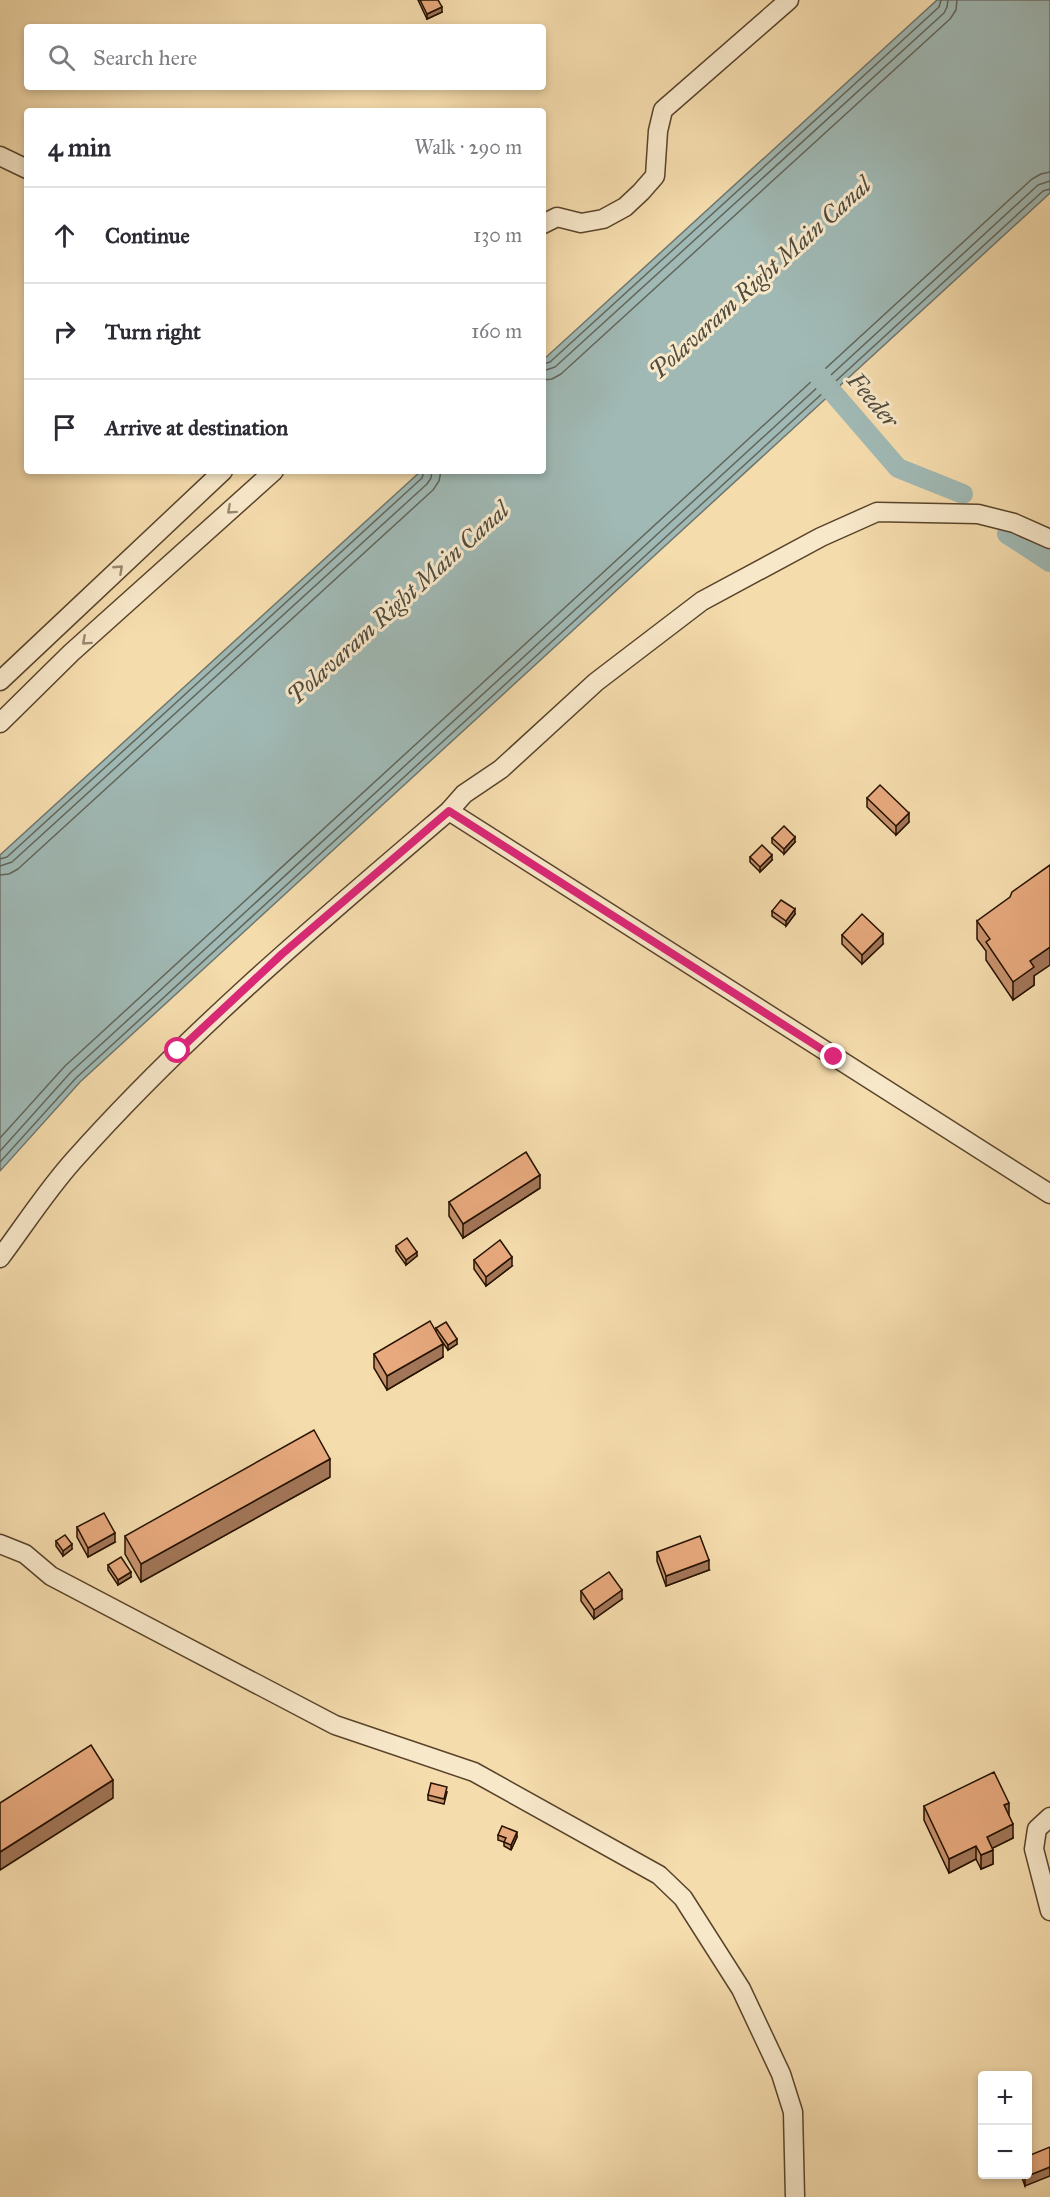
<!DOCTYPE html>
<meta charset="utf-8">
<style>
body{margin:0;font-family:"IM FELL Great Primer",serif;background:#f2f2f3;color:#2b2b33}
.controls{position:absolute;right:18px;bottom:18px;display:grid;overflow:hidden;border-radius:6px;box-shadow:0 3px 9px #0003}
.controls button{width:54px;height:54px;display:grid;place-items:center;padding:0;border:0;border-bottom:2px solid #e1e1e2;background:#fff;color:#2b2b33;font:30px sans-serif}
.stop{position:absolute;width:18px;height:18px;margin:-14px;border:4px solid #db2777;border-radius:50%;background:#fff}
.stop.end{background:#db2777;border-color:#fff;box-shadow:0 2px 6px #0008}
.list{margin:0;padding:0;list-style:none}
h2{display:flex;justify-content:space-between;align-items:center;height:78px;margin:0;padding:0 24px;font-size:26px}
h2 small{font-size:20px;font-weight:400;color:#7c7c81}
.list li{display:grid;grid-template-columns:39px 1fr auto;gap:18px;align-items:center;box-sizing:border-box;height:96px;padding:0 24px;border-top:2px solid #e1e1e2}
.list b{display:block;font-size:22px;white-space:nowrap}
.list em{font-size:20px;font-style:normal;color:#7c7c81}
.icon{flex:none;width:33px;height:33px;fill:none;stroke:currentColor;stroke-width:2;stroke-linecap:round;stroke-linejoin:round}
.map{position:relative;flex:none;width:1050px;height:2197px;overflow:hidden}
.search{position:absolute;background:#fff;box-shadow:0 3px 9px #0003;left:24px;top:24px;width:522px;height:66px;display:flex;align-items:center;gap:15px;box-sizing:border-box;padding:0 21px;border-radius:6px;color:#7c7c81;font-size:22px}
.panel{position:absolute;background:#fff;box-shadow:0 3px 9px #0003;left:24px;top:108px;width:522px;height:366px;border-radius:6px}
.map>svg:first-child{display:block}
.water{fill:#a0b9b5;stroke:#6f766d;stroke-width:1.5}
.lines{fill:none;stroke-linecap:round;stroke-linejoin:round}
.shore{stroke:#62665a;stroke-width:1.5}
.canal{stroke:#a0b9b5;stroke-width:20}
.minor-casing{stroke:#59442b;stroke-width:21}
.minor{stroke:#f8e8ca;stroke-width:18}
.wall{fill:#c7916c;stroke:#251200;stroke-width:1.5}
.shaded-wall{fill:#a27658;stroke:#251200;stroke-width:1.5}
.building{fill:#e7a97d;stroke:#251200;stroke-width:1.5}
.oneway{stroke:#99886f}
.route{stroke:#db2777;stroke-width:8}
.labels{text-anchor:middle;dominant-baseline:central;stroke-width:6;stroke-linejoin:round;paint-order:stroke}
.water-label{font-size:24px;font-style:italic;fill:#504c3f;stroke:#f8e8ca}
</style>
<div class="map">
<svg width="1050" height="2197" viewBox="0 0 1050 2197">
<rect width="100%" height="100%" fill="#f5dcad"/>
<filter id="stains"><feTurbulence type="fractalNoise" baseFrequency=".00333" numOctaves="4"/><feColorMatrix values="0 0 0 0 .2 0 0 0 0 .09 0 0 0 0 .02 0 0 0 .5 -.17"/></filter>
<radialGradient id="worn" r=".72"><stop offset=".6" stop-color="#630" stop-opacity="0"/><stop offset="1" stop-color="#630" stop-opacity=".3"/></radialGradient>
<!-- water -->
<polygon class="water" points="937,0 1050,0 1050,193 80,1082 0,1171 0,855 421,471 543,471 543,360"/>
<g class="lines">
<!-- shore -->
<g class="shore">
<polyline points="543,364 550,362 939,7 941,0"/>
<polyline points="543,371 555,367 944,13 947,7 948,0"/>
<polyline points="543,380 552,379 561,374 950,19 956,10 957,0"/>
<polyline points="0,859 7,857 422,478 424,471"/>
<polyline points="0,866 12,862 427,484 431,478 432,471"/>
<polyline points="0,875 9,874 18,869 433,490 439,481 441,471"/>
<polyline points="0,1138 65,1066 1032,179 1041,174 1050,172"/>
<polyline points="0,1151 71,1072 1038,185 1050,181"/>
<polyline points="0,1162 76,1078 1043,191 1050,189"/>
</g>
<!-- canal -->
<g class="canal">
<polyline points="816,373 898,468 963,494"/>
<polyline points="1007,534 1050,562"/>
</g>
<!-- minor casing -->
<g class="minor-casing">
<g id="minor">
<polyline points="0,156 27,169"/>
<polyline points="543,224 557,217 581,223 603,219 625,207 641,192 655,176 658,131 663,110 789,0"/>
<polyline points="0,681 223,471"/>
<polyline points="0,723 71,653 274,471"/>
<polyline points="449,811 1050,1194"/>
<path d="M0,1258C24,1226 47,1190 74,1160C188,1032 319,922 449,811L464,794L501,769L596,682L702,601L821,537L877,512L978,514L1014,523L1050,539"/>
<polyline points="0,1544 25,1554 51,1576 335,1725 474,1772 659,1875 683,1898 741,1989 781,2074 793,2112 795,2197"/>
<polyline points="1050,1817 1037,1829 1034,1849 1050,1911"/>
</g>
</g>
<!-- minor -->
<use href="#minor" class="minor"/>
</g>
<!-- wall -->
<g class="wall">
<polygon points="418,0 438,0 442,12 427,19"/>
<polygon points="867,798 909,822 896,835 867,807"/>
<polygon points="772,838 795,842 784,854 772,843"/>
<polygon points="750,857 772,860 760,872 750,862"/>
<polygon points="772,911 795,914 786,926 772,916"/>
<polygon points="977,921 1034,976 1034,985 1013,1000 986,960 986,951 977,939"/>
<polygon points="842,935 883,944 862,964 842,944"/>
<polygon points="540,1188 463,1238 449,1216 449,1202"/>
<polygon points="396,1246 417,1256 406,1265 396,1251"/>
<polygon points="474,1260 512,1266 486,1286 474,1269"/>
<polygon points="436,1328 457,1344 448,1350 439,1337 443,1357 387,1390 374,1368 374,1354 436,1332"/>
<polygon points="330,1477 141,1582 125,1554 125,1536"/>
<polygon points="77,1527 115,1542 88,1557 77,1537"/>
<polygon points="56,1541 72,1549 63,1556 56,1546"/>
<polygon points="657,1552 709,1570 666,1586 657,1561"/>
<polygon points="108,1565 131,1577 118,1585 108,1570"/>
<polygon points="581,1591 622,1599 594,1619 581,1601"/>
<polygon points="447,1792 444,1804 428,1800 428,1795"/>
<polygon points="924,1806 1009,1816 1013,1838 992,1848 993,1864 981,1869 976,1859 949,1873 924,1820"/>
<polygon points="498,1835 517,1837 511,1850 504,1846 504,1842 498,1840"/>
<polygon points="1021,2175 1028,2175 1025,2186"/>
</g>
<!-- shaded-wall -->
<g class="shaded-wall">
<polygon points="442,7 442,12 427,19 427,14"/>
<polygon points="909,813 909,822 896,835 896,826"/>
<polygon points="795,837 795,842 784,854 784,849"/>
<polygon points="772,855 772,860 760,872 760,867"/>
<polygon points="795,909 795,914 786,926 786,921"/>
<polygon points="883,934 883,944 862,964 862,955"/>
<polygon points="1050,947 1050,965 1034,976 1034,985 1013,1000 1013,982 1030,961"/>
<polygon points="540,1175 540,1188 463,1238 463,1224"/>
<polygon points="417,1252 417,1256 406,1265 406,1260"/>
<polygon points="512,1257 512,1266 486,1286 486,1277"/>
<polygon points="457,1339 457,1344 448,1350 448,1345"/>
<polygon points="443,1344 443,1357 387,1390 387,1376"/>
<polygon points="330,1459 330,1477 141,1582 141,1564"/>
<polygon points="115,1533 115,1542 88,1557 88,1548"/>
<polygon points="72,1544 72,1549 63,1556 63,1551"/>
<polygon points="709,1560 709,1570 666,1586 666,1576"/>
<polygon points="131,1572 131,1577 118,1585 118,1580"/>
<polygon points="622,1590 622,1599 594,1619 594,1610"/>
<polygon points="113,1780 113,1798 0,1870 0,1852"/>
<polygon points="1009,1803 1009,1817 1004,1805"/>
<polygon points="1013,1824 1013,1838 987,1851 987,1837"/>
<polygon points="517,1832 517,1837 511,1850 511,1845"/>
<polygon points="976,1846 976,1859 949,1873 949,1859"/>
<polygon points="993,1850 993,1864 981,1869 981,1855"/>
<polygon points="1050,2167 1050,2176 1025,2186 1025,2177"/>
</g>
<!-- building -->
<g class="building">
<polygon points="420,0 438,0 442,7 427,14"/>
<polygon points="880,785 909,813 896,826 867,798"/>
<polygon points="784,826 795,837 784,849 772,838"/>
<polygon points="762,845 772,855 760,867 750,857"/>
<polygon points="1050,865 1050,947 1030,961 1034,967 1013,982 986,942 990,939 977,921 1010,897 1012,892"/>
<polygon points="781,900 795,909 786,921 772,911"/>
<polygon points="862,914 883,934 862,955 842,935"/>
<polygon points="526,1152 540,1175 463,1224 449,1202"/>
<polygon points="407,1238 417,1252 406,1260 396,1246"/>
<polygon points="500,1240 512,1257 486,1277 474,1260"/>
<polygon points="430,1321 443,1344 387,1376 374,1354"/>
<polygon points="446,1322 457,1339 448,1345 436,1328"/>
<polygon points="314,1430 330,1459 141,1564 125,1536"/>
<polygon points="104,1513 115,1533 88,1548 77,1527"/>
<polygon points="65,1535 72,1544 63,1551 56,1541"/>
<polygon points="700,1536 709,1560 666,1576 657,1552"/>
<polygon points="121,1557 131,1572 118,1580 108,1565"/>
<polygon points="609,1572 622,1590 594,1610 581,1591"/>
<polygon points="91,1745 113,1780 0,1852 0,1803"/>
<polygon points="994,1772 1009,1803 1004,1805 1013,1824 987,1837 993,1850 981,1855 976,1846 949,1859 924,1806"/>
<polygon points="431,1783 447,1787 444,1799 428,1795"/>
<polygon points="502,1826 517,1832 511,1845 504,1842 506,1838 498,1835"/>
<polygon points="1050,2147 1050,2167 1025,2177 1024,2175 1028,2175 1028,2156"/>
</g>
<!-- one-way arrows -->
<defs><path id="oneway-chevron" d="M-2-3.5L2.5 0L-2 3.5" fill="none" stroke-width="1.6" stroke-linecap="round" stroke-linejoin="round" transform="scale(1.5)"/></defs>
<g class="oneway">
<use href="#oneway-chevron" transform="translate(231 510) rotate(138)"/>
<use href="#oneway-chevron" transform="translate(119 569) rotate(-43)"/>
<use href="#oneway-chevron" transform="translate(86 641) rotate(138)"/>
</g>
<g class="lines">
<!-- route -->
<polyline class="route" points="178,1051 282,954 449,811 834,1057"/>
</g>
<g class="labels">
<!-- water labels -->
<g class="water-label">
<text transform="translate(760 278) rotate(-42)">Polavaram Right Main Canal</text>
<text transform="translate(873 400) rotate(49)">Feeder</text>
<text transform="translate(398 603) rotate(-42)">Polavaram Right Main Canal</text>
</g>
</g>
<rect width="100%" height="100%" filter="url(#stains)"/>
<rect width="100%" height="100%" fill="url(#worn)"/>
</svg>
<div class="controls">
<button>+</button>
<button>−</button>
</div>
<div class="stop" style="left:178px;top:1051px"></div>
<div class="stop end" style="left:834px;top:1057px"></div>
<div class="search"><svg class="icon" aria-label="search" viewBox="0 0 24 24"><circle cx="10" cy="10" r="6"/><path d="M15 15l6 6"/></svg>Search here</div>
<section class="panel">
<h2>4 min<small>Walk · 290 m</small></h2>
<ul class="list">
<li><svg class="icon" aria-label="ahead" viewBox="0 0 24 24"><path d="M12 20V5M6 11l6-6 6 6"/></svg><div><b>Continue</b></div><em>130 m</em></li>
<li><svg class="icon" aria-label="right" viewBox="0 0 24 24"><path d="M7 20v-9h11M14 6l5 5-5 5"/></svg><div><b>Turn right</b></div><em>160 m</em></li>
<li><svg class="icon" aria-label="arrive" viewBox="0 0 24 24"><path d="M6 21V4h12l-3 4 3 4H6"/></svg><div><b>Arrive at destination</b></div></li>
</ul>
</section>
</div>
